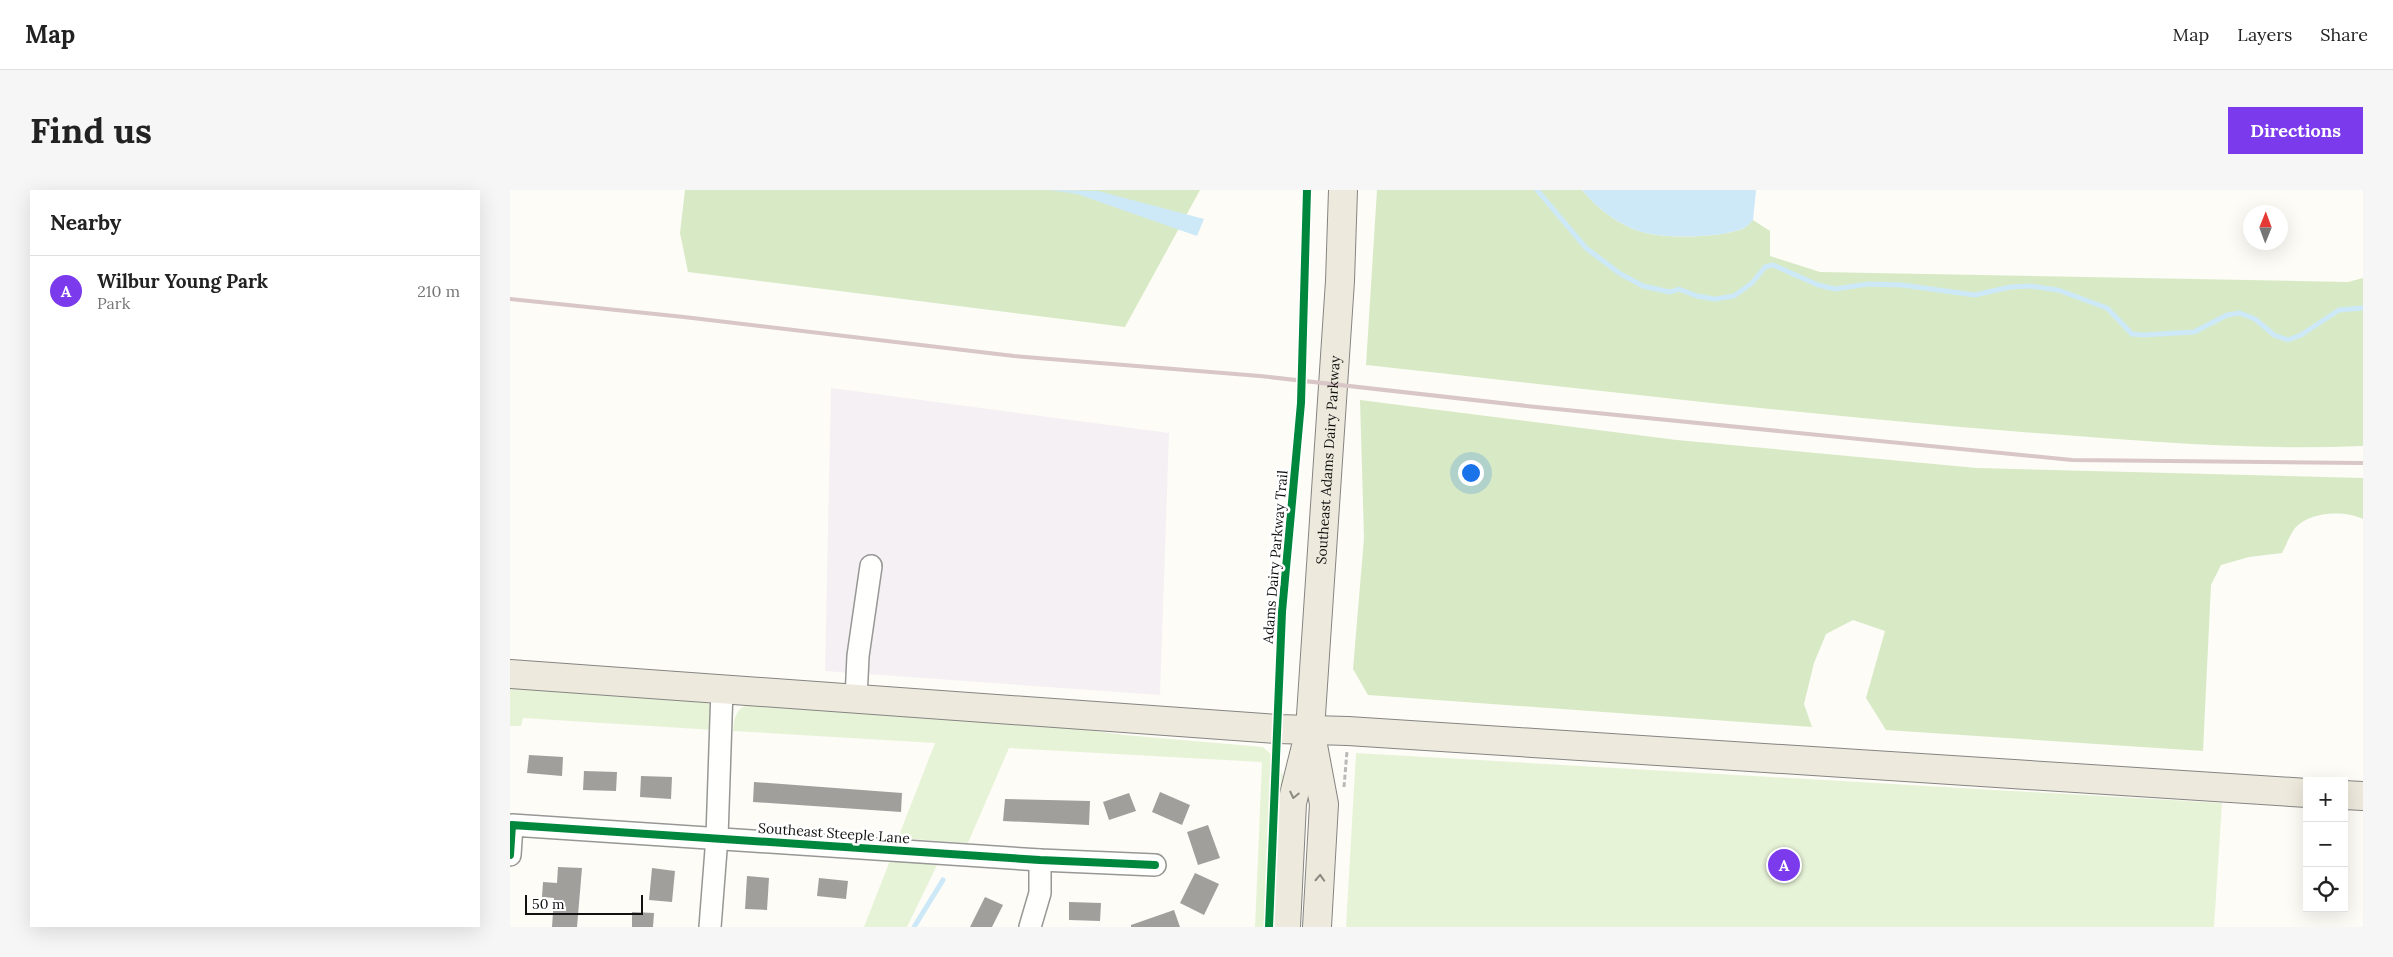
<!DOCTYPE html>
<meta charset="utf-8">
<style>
body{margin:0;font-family:Lora,serif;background:#f6f6f6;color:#222}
.controls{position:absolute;right:15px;bottom:15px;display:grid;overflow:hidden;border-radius:0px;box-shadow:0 5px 20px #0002}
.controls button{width:45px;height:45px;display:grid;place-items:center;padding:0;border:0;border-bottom:1px solid #e0e0e0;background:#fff;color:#222;font:25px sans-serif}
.compass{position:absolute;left:1733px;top:15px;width:45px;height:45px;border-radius:50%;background:#fff;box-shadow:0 5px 20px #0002;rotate:1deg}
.scale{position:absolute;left:15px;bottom:12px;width:118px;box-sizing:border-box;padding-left:5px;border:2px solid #111;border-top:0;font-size:14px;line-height:18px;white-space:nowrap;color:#111;-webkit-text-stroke:4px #fff;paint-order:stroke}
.you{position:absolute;left:960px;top:282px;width:18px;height:18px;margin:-12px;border:4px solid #fff;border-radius:50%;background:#1a73e8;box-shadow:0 0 0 8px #1a73e833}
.badge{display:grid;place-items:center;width:32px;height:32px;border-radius:50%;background:#7c3aed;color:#fff;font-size:16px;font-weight:700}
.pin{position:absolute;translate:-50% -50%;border:2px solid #fff;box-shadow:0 1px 5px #0006}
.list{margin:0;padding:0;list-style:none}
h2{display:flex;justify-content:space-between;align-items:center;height:65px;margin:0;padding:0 20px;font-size:21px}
h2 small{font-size:16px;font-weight:400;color:#767676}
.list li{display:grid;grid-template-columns:32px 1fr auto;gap:15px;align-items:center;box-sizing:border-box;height:70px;padding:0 20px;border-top:1px solid #e0e0e0}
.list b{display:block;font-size:19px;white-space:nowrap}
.list p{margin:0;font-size:16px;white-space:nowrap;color:#767676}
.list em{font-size:16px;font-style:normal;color:#767676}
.icon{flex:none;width:28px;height:28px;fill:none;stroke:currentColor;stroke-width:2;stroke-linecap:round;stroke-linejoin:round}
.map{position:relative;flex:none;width:1853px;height:737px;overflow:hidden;border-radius:0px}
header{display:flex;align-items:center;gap:30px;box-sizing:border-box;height:70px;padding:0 25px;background:#fff;border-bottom:1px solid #e0e0e0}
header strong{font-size:24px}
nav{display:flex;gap:28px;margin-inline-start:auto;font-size:18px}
.intro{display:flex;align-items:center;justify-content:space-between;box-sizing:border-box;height:120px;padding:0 30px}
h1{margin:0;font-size:35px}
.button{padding:12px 22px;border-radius:0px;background:#7c3aed;color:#fff;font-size:18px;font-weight:700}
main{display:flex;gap:30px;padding:0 30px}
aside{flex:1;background:#fff;border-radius:0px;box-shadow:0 5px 20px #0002}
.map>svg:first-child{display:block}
.industrial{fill:#f5f0f3}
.green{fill:#e7f3d7}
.forest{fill:#d8eac5}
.water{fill:#cde8f7}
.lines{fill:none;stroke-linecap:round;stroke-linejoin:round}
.stream{stroke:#cde8f7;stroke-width:5}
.building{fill:#a19f9c}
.minor-casing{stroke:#979795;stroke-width:24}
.major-casing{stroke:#858482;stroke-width:30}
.path{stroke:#b9b9b8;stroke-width:3;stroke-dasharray:5 2.5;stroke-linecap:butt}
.minor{stroke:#fffffe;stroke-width:21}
.major{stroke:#ede9dc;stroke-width:28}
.rail{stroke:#d9c6c7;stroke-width:4}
.cycleway-casing{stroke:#fff;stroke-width:11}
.cycleway{stroke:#00873e;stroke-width:8}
.oneway{stroke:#8a8881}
.labels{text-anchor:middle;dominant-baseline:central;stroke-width:5;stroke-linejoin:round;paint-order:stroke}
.street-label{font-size:14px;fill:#111;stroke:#fff}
</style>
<header>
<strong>Map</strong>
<nav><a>Map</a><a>Layers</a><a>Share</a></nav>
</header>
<div class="intro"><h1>Find us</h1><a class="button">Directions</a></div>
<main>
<aside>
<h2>Nearby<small></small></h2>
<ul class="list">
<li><span class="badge">A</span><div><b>Wilbur Young Park</b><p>Park</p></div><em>210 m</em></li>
</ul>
</aside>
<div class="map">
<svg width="1853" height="737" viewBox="0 0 1853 737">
<rect width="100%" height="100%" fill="#fdfcf7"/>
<!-- industrial -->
<polygon class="industrial" points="321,198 659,243 650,505 315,481"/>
<!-- green -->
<g class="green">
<polygon points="0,497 187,509 197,513 205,520 204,540 13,528 11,536 0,536"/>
<path d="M237,515L492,529L615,545L753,557L766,569L775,591L768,737H745L752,572L499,558L458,653L388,648L425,553L223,541C224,529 225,520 237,515Z"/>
<polygon points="846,563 1712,613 1704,737 836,737"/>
<polygon points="381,668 428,673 397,737 354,737"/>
</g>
<!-- forest -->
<g class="forest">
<polygon points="175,0 690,0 615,137 178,82 170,43"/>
<path d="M867,0H1072C1087,18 1108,35 1132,42C1156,49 1208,48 1232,39C1236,38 1240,33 1243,30L1260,41V66L1310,82L1838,92L1853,88V256C1739,261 1625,250 1512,242C1293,225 1075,199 856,175Z"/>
<path d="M850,210L1167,250L1467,278L1853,288V329C1835,320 1800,321 1785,338C1780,345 1776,355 1772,363L1739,367L1711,375L1701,395L1693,561L1376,540L1356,508L1375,441L1343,430L1316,444L1304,473L1294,514L1302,537L858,505L843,479L854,348Z"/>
</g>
<!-- water -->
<g class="water">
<polygon points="539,0 588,1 694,29 687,46 567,4"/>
<path d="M1072,0H1246L1243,30C1240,33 1236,38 1232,39C1208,48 1156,49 1132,42C1108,35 1087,18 1072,0Z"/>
</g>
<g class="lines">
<!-- stream -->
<g class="stream">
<polyline points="1027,0 1076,58 1109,83 1133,96 1160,102 1169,99 1187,106 1205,109 1224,106 1242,93 1255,77 1263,75 1308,95 1325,99 1358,94 1392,95 1465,105 1500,97 1520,96 1548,100 1597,118 1622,144 1633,145 1684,142 1717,125 1730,123 1745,129 1764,145 1778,150 1791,145 1829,120 1853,118"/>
<polyline points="404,737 433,690"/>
</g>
</g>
<!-- building -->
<g class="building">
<polygon points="19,565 53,567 52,586 17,583"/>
<polygon points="74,581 107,582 106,601 73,600"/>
<polygon points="131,586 162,587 161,609 130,607"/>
<polygon points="244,592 392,603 391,622 243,612"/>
<polygon points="650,602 680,615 672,635 642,622"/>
<polygon points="619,603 626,621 599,630 593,612"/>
<polygon points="495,609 580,611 579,635 493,631"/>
<polygon points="698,635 710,668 688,675 677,642"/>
<polygon points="48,677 72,678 67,737 42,737 44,708 32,707 33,692 47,693"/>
<polygon points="142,678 165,681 162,712 139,710"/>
<polygon points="685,683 709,694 694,725 670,713"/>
<polygon points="237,686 259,688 257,720 235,719"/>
<polygon points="309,688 338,691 336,709 307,706"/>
<polygon points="475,707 493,715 482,737 460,737"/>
<polygon points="559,712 591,713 590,731 559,730"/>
<polygon points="664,720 670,737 621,737 621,735"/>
<polygon points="122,722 144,723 143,737 122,737"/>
</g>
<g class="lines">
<!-- minor casing -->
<g class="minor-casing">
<g id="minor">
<polyline points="346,509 348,466 361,376"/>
<polyline points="0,665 2,635 530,670 645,675"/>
<polyline points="200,737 207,647 212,499"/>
<polyline points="520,737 530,703 530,670"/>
</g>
</g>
<!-- major casing -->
<g class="major-casing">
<g id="major">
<polyline points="0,484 767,539 838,541 1797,603"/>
<polyline points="802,550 814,614 807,737"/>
<polyline points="1834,605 1853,606"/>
<path id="s1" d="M776,737L782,613L800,540L830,91L833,0"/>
</g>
</g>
<!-- path -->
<polyline class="path" points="834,597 837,561"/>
<!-- minor -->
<use href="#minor" class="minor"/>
<!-- major -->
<use href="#major" class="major"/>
<!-- rail -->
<polyline class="rail" points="0,109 174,127 504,166 750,186 1026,217 1562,270 1853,273"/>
<!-- cycleway casing -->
<g class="cycleway-casing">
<g id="cycleway">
<polyline points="0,665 2,635 530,670 645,675"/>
<polyline points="759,737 772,422 791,213 797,0"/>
</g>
</g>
<!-- cycleway -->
<use href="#cycleway" class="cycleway"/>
</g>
<!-- one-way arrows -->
<defs><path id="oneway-chevron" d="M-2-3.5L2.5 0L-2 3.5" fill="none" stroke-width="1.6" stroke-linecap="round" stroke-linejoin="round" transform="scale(1.25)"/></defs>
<g class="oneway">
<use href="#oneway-chevron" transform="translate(784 605) rotate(103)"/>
<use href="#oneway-chevron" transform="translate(810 688) rotate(-87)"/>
</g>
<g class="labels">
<!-- street labels -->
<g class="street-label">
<text stroke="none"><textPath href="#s1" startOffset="470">Southeast Adams Dairy Parkway</textPath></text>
<text transform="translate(765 367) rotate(-85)">Adams Dairy Parkway Trail</text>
<text transform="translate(324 643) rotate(4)">Southeast Steeple Lane</text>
</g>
</g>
</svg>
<div class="controls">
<button>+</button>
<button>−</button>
<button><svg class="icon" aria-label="locate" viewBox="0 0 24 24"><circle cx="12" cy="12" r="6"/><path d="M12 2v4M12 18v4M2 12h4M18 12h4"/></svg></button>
</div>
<svg class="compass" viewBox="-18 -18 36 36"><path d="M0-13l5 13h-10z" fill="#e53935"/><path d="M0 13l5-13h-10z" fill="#767676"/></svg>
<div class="scale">50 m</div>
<div class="you"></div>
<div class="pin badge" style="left:1274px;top:675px">A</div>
</div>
</main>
